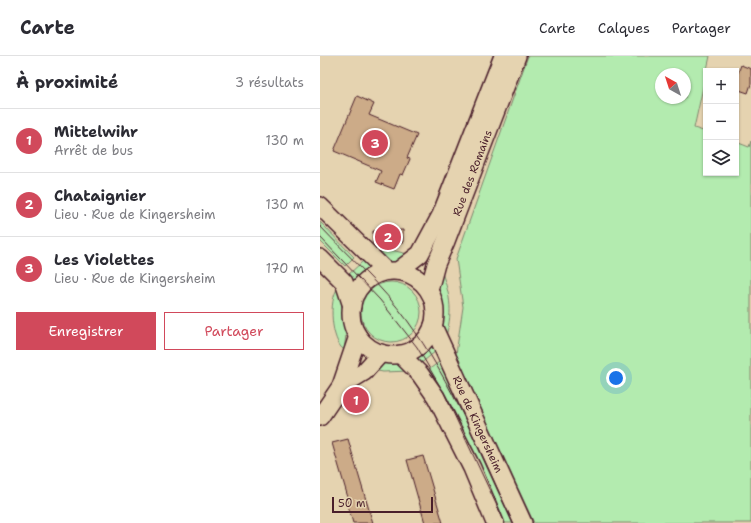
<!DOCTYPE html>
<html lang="fr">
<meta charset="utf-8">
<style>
body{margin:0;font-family:"Shantell Sans",sans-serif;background:#f7f7f7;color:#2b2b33}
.controls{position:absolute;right:12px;top:12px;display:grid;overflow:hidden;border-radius:0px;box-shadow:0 1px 3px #0004}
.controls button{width:36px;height:36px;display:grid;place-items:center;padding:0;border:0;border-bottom:1px solid #e1e1e2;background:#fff;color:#2b2b33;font:20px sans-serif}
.compass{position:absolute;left:335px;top:12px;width:36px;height:36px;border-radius:50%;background:#fff;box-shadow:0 1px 3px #0004;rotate:321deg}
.scale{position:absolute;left:12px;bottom:10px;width:101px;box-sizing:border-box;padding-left:4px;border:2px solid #4a1f2b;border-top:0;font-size:11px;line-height:14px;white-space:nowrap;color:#4a1f2b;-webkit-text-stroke:3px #e5d3b0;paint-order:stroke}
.you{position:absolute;left:296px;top:322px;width:14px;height:14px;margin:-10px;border:3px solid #fff;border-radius:50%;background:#1a73e8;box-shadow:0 0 0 6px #1a73e833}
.badge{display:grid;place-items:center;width:26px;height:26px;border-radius:50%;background:#d1495b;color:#fff;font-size:13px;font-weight:700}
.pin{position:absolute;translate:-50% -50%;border:2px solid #fff;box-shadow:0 1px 4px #0006}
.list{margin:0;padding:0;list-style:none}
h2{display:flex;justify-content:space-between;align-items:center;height:52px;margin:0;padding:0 16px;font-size:17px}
h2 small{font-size:13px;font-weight:400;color:#7c7c81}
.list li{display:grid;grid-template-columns:26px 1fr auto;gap:12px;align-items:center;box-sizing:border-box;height:64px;padding:0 16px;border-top:1px solid #e1e1e2}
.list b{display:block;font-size:15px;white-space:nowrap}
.list p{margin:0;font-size:13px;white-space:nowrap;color:#7c7c81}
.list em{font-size:13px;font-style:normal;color:#7c7c81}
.actions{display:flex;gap:8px;padding:12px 16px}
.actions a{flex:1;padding:9px 0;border:1px solid #d1495b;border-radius:0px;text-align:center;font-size:14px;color:#d1495b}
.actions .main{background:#d1495b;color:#fff}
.icon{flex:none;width:22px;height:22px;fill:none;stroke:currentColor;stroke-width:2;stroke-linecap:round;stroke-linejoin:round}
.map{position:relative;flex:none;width:431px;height:467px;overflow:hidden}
header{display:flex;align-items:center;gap:24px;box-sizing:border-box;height:56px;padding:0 20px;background:#fff;border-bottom:1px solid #e1e1e2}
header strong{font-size:19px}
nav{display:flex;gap:22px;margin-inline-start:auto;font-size:14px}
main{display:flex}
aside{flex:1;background:#fff}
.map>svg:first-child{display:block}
.green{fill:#b3ebaf;stroke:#7e856d;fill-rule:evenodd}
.building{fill:#ccab88;stroke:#4a1f2b}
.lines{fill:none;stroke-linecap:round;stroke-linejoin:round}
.major-casing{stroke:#4a1f2b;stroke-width:20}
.major{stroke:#e5d3b0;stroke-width:17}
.tram{stroke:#4a1f2b;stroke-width:1}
.labels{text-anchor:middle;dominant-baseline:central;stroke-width:3;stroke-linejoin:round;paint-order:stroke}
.street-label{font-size:11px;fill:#4a1f2b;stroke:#e5d3b0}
</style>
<header>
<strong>Carte</strong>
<nav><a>Carte</a><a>Calques</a><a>Partager</a></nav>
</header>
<main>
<aside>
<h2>À proximité<small>3 résultats</small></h2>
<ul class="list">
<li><span class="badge">1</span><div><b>Mittelwihr</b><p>Arrêt de bus</p></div><em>130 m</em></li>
<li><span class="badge">2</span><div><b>Chataignier</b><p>Lieu · Rue de Kingersheim</p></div><em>130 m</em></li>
<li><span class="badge">3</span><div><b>Les Violettes</b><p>Lieu · Rue de Kingersheim</p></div><em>170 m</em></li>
</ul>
<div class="actions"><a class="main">Enregistrer</a><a>Partager</a></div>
</aside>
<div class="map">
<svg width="431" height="467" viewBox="0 0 431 467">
<rect width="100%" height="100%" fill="#e5d3b0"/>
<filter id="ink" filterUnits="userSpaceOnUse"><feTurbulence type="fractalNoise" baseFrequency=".025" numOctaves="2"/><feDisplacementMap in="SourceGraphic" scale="8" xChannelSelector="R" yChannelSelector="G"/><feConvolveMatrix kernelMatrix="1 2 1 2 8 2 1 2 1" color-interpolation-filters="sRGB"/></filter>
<g filter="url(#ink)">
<!-- green -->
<g class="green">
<path d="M208,0H390L374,72L386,76V117H416V86L429,91L431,85V467H214L136,298L143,251L136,203ZM341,18H365V42H341Z"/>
<polygon points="0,166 34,201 25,210 0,185"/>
<polygon points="57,194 71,194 88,198 76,208 69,207 55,196"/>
<polygon points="44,204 48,209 47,214 33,226 30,225 26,221"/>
<path d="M122,217C131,241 133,258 125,283L118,275L121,253L118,228Z"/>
<circle cx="71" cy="256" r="30"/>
<path d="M18,232L23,247V263L26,279L24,294C11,285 8,244 18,232Z"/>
<polygon points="109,289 112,289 116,295 99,309 94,303 95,300"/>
<polygon points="122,304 197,467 180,467 104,317"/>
<path d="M67,306C77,305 83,309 91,315L63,316L53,314L59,309Z"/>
</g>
<!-- building -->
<g class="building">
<polygon points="421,9 431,13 431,28 428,37 416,33 416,16 418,17"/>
<polygon points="37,40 54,48 49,59 97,79 87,102 90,103 83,119 80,118 74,133 56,126 61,115 14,95"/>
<polygon points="83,174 83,187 53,187 53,175"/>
<polygon points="28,383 40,424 53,467 33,467 27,446 29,445 12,387"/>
<polygon points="103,400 109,420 123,467 105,467 87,404"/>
</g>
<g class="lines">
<!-- major casing -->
<g class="major-casing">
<g id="major">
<polyline points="0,150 66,215"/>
<polyline points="0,202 24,226 32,250"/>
<polyline points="78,215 100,198 121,159 183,0"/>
<circle cx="73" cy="257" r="42"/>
<path id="s1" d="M109,234L116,208L126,185L197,0"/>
<path id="s2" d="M113,270L203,467"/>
<polyline points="80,298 100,318 116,341 152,412 175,467"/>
<polyline points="21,330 44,316 61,297"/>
<polyline points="0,361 21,330 38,280"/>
</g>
</g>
<!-- major -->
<use href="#major" class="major"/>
<!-- tram -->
<g class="tram">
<path d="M0,170C29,201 62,230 87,264C132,326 161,397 193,467"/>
<polyline points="0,181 60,244 97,291 124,337 185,467"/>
</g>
</g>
</g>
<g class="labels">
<!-- street labels -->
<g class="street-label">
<text stroke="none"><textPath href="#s1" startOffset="125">Rue des Romains</textPath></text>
<text stroke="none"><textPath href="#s2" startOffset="108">Rue de Kingersheim</textPath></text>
</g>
</g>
</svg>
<div class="controls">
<button>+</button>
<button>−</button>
<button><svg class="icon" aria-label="layers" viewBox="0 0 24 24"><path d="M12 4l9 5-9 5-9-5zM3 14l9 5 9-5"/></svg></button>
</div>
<svg class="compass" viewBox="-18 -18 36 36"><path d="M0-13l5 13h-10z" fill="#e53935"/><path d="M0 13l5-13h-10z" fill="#7c7c81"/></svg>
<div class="scale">50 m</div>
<div class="you"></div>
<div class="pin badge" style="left:36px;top:344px">1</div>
<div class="pin badge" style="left:68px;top:181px">2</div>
<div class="pin badge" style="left:55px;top:87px">3</div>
</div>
</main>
